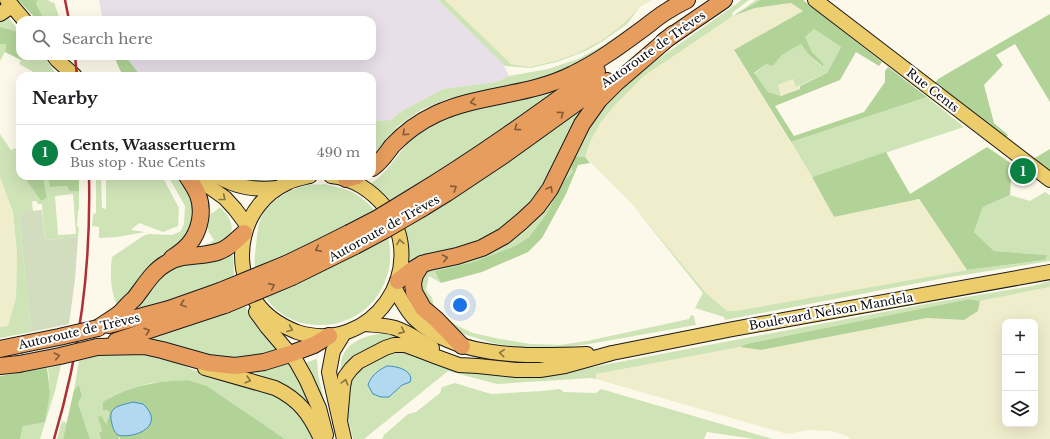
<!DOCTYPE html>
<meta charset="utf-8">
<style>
body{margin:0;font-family:"Libre Baskerville",serif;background:#f2f2f2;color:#202124}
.controls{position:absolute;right:12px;bottom:12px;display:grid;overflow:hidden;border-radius:8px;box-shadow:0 4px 16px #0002}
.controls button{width:36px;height:36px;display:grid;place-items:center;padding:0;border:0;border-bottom:1px solid #e0e0e0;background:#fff;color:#202124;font:20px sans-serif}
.you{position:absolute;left:460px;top:305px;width:14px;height:14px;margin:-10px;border:3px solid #fff;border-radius:50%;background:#1a73e8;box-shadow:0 0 0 6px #1a73e833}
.badge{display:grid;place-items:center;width:26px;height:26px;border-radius:50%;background:#0b8043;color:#fff;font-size:13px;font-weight:700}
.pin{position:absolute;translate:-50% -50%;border:2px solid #fff;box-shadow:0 1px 4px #0006}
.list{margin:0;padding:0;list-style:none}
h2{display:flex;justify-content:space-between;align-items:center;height:52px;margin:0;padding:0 16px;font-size:17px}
h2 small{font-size:13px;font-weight:400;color:#757577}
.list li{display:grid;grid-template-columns:26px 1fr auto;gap:12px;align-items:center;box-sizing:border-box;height:56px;padding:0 16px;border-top:1px solid #e0e0e0}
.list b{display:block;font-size:15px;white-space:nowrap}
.list p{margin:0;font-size:13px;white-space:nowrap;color:#757577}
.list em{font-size:13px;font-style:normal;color:#757577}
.icon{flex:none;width:22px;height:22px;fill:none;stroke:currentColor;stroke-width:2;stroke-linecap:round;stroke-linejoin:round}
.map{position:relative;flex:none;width:1050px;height:439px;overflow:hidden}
.search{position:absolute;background:#fff;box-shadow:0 4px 16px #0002;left:16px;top:16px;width:360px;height:44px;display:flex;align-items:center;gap:10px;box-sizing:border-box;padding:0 14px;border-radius:12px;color:#757577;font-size:15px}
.panel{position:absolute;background:#fff;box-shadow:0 4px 16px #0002;left:16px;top:72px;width:360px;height:108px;border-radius:12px}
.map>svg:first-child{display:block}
.industrial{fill:#e8dfe9}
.farmland{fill:#f0edcd;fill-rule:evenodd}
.green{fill:#cee4b7;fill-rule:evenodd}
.forest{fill:#b2d398;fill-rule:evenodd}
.cemetery{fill:#d2dcbe}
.water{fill:#b3d9f0;stroke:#418dc0}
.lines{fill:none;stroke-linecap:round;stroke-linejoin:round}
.major-casing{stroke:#1b1b1b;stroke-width:16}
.highway-casing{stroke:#1b1b1b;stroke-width:18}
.major{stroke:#eccc6b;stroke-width:14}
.highway{stroke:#e79d5e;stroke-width:16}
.rail{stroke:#ad3036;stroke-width:2.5}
.highway-bridge-casing{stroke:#1b1b1b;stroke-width:18;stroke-linecap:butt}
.highway-bridge{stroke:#e79d5e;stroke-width:16}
.oneway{stroke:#845b38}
.oneway2{stroke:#86753f}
.labels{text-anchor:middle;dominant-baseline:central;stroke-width:4;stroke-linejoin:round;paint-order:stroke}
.street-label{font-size:12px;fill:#0a0a0a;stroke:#fff}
</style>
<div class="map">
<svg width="1050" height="439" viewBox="0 0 1050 439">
<rect width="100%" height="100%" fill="#fdf9ea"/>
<!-- industrial -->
<polygon class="industrial" points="99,0 438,0 502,62 509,76 496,82 443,89 400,112 390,120 372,121 372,76 141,76 129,61 127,56 372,56 372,20 103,20"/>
<!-- farmland -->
<g class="farmland">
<polygon points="445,0 652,0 640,7 622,25 602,40 578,53 555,61 529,67 511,64"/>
<polygon points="791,3 803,11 734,51 812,177 834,217 918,199 967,270 735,311 727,311 706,293 632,204 585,157 591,140 601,122 615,105 644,76 733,16 755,8"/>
<polygon points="793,79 797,87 800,86 800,89 781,96 778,85"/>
<polygon points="0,177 13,212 17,254 16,298 8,326 0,327"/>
<path d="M1050,287V439H850L847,436L831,431L809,430L787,434L596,379V374L740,347L761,350L927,318L964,320L978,311L980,301ZM1005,322H1035V424H1005Z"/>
</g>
<!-- green -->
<g class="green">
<polygon points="38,0 48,0 53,3 54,2 60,20 44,20 36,3"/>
<polygon points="438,0 445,0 511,64 529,67 555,61 578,53 602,40 622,25 640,7 627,24 603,41 586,51 557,62 530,68 505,66"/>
<polygon points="669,0 673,0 614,44 566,71 511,87 447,99 421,110 398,126 376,152 372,156 372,121 390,120 400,112 443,89 496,82 509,76 548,69 578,59 604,45"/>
<polygon points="741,0 749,0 732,13 733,16 756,0 760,0 733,16 644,76 615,105 601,122 591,140 585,157 573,156 583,135 606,101 641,71 735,5"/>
<polygon points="0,3 11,21 20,32 0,27"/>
<polygon points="814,29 841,47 827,73 796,87 793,79 778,85 781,96 768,92 754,74 766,64 773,66 782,55 801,44 808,54 821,66 823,64 812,52 804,37"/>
<polygon points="0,44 6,44 5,52 0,61"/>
<polygon points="27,56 35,56 41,58 44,56 57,76 30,76 32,71 19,64 21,60"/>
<polygon points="564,82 565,84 490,137 434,175 388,201 370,184 377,179 387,169 407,144 419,134 436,124 455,115 487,104 495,105"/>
<polygon points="927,97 964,127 812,177 791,142"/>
<polygon points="588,104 547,187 519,217 478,243 410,261 407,260 403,230 508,162"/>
<path d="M0,134L11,150L16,148L20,155V176H25L24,177L41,201L47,198L43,176H48L50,187L67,186L69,191H79V209L78,211L77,226L79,228L78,237L45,240L42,204H38L36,201H33L32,203L33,211L19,212L31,332L0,338V327L8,326L16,298L17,254L13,212L0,177ZM73,194L76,234L58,235L55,196Z"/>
<polygon points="570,161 574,172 561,184 547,213 529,237 515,246 473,262 436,271 441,283 429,276 426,290 432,298 434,306 448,319 458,326 473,333 500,339 531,344 560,345 587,341 689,319 691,315 694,316 696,325 589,344 560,348 531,348 511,346 492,343 457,332 426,306 418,283 426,271 438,266 485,253"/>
<polygon points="96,176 101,176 102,208 106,209 106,176 162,176 179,208 178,226 163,232 139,223 131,230 145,232 117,237 99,238 99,227 92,226 93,214 96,213"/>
<path d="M168,176H178L185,181L195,195L191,234L123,303H116C110,288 110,272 112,257L143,236L149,234L172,235L181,231L184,224L185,206Z"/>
<path d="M228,176H274C256,186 247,181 228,176Z"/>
<path d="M324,184C333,186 342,188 350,191C361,196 371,205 378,215C410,263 376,328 316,325C285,324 259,301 255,269C254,261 255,253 256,245C257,238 257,231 259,224C265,203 288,189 309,185C314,184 319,185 324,184ZM314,242L288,268L283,256ZM358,253L296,284L290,272Z"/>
<polygon points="1045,192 1050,195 1050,261 945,278 725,320 724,317 695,308 703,293 632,204 706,293 727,311 735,311 967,270 1045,260 1046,255 994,251 974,232 983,207 1010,195 1030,201"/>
<path d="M220,207C231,218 239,231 222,242C217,245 210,247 204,249V246L208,243L209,244L214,240L208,231L209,230L207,228L201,232L208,215L214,212Z"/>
<path d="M231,254L233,256L234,275C207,290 168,303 138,310L142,300L150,287L174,266Z"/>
<path d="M1050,281V287L980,301L969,299L746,344L740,347L596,374V379L591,378L497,384L448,371L364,439H353L347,415L346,394L354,370L394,349C425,358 457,369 489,375C508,378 527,377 545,376L931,303L1032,286Z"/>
<path d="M245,306L250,314L278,349C273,351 268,354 263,355C226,363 190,351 153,344V336L228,313Z"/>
<path d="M385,333L394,334L404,338L340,374C340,369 341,363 342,358C348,340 368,335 385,333Z"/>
<path d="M117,351L162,354L193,370L239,381L278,394L305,419L316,439H285L207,386L188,380L151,383L130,389L110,397L103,410L109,411C110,419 105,426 99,433L101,439H90L78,403L82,396L79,386L74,390L79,361Z"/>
<polygon points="316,359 317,360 318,374 325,404 305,363"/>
<polygon points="288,361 300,378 315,413 248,374"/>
<polygon points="61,365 55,391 40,439 20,439 23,426 50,392 48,368"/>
<polygon points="455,383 491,394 542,391 560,389 564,392 596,393 601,389 773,439 754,439 707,432 704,439 382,439 384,435 408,414 416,412 440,393 442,387"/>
<polygon points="62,421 67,423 63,439 57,439"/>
</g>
<!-- forest -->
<g class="forest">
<polygon points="18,0 38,0 36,3 44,20 37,20"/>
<path d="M760,0H803L882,62L879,66L856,52L840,80L775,106L794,136L864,112L885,82V71L888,67L927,97L791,142L734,50L803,11L791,3L755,8L733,16ZM814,29L841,47L827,73L800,86V89L781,96L768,92L754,73L766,64L773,66L782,55L801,44L808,54L822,66L824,64L812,52L805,37Z"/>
<polygon points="1050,14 1050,102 1015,44 996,55 1003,65 984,85 994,123 1008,135 1006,138 935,83 938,79"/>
<polygon points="0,27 20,32 20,56 27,56 21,60 5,52 6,44 0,44"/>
<polygon points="114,56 127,56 129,61 141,76 124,76 120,70"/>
<polygon points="987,147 1012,164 1010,195 983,207 974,232 994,251 1047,255 1045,260 967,270 919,199 834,217 812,177 886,152 910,194"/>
<polygon points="1050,149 1050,172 1033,159"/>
<polygon points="573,156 585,157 590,163 578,165 566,194 542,238 528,252 482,272 441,283 435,271 473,262 515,246 529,237 547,213 561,184 573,172 570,161"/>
<polygon points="25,176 43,176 47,198 41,201 24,177"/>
<polygon points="48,176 65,177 69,176 79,176 79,191 69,191 67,186 50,187"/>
<polygon points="969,299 980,301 978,311 964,320 927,318 761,350 740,347 746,344"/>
<polygon points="47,368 50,392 45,422 23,426 20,439 0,439 0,376"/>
<path d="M188,380L207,386L285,439H120V437L118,439H101L99,433L102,430L98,417L101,416L106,424L109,416V411L103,410V402C116,393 134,387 150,384C162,381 176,381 188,380Z"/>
<polygon points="79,385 82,396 78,403 90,439 63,439 74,390"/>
</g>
<!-- cemetery -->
<polygon class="cemetery" points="42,210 45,240 78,237 75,279 69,324 31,332 19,212"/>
<!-- water -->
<g class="water">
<path d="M387,366C396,366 409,369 411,378L410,382L402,385L389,397H381L373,394L368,385C371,376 378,370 387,366Z"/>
<path d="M133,402C136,403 140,403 143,404C144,405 146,407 147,408C163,428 132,439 118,435C114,432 113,428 112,424C107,406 119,406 133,402Z"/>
</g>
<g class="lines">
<!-- major casing -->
<g class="major-casing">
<g id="major">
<polyline points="7,0 24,20"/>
<polyline points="815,0 1050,180"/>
<polyline points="0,14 12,6"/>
<polyline points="54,56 57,60 75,76"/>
<polyline points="194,176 225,198 235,209 247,225"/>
<path d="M217,176C237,188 255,190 277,188"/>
<path d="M310,176C302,178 294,179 287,183C242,204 229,261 256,302C266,316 281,326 297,332C371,356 432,269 385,207C372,191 353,178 331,176"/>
<path d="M395,289C400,298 406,309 413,317C416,320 419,322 422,325C429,330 435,335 443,338C484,358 542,356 587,354"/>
<polyline points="256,312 267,327 296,361 306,379 319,408 326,435"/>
<path d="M364,324C374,325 385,325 395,328C408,332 420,341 432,348"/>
<path d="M205,368L275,388C300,400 310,415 321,439"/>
<polyline points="340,421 343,387 345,377 351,369 358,362 385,348 394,345 405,345 416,349 437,357 459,365 478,366 516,370 540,370 565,366 612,353 733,329 1050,272"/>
<polyline points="344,439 331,382 329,372 333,351 344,333"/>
</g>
</g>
<!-- highway casing -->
<g class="highway-casing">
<g id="highway">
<polyline points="664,41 724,0"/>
<path d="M372,168C381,162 386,154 392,146C405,132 419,122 436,114C479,94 530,96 573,74C598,62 621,45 644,28C652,22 660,15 669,10C675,6 681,3 687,0"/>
<polyline points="346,179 357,176"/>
<path d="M414,196C477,158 538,114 597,71"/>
<polyline points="421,209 447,193 504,155 607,81"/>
<path d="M172,258C178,254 184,250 189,244C200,231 204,211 198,195C195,188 191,182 187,176"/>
<polyline points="286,264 317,249 349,233"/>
<polyline points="422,264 415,275 413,283 414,292 423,308 436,319 462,346"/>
<polyline points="292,277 355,246"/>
<polyline points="398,281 412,270 422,264 429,262 457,256 482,248 504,236 522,221 537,207 550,189 582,124 599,100 616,83 673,34"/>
<polyline points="109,325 169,309 220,291"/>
<path d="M98,328C105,323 114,318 121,312C125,308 129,303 134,299C144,287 152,271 167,263C183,253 202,258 220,251C229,248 237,239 244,233"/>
<polyline points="116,341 225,305"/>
<polyline points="97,347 144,346 162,350 208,363 235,366 264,362 290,354 314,345 329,336"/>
<polyline points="0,349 19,345"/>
<polyline points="0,366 19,364"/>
</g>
</g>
<!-- major -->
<use href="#major" class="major"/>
<!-- highway -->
<use href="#highway" class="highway"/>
<!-- rail -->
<g class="rail">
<polyline points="65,0 69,20"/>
<polyline points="75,56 77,76"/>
<path d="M54,439C80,351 91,268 89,176"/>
</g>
<!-- highway-bridge casing -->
<g class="highway-bridge-casing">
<g id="highway-bridge">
<polyline points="349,233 378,218 414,196"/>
<polyline points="355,246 385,230 421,209"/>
<polyline points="220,291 286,264"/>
<polyline points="225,305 292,277"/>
<polyline points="19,345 59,337 98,328"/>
<polyline points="19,364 60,356 97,347"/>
</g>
</g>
<!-- highway-bridge -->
<use href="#highway-bridge" class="highway-bridge"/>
</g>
<!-- one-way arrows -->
<defs><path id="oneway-chevron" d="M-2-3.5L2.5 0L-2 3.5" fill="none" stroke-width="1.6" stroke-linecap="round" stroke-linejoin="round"/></defs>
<g class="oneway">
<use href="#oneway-chevron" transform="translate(473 102) rotate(168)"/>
<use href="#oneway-chevron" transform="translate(561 114) rotate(-36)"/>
<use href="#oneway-chevron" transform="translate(517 128) rotate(144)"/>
<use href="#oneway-chevron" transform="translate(405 133) rotate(138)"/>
<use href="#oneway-chevron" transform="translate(454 188) rotate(-33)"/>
<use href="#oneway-chevron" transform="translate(550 189) rotate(-60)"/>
<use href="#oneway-chevron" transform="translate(318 249) rotate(154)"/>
<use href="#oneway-chevron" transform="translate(445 258) rotate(-11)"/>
<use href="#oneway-chevron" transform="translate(272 286) rotate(-24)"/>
<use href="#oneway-chevron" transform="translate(183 304) rotate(161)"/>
<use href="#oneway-chevron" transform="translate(147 331) rotate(-18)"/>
<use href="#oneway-chevron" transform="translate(57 356) rotate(-12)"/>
</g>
<g class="oneway2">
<use href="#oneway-chevron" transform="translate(223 198) rotate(39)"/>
<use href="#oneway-chevron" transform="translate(400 242) rotate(-100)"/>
<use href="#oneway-chevron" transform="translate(290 329) rotate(23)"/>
<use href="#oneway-chevron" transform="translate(402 331) rotate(24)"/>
<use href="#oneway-chevron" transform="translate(502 353) rotate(-175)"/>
<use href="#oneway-chevron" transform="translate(248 380) rotate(16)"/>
<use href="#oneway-chevron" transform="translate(345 382) rotate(-75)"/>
</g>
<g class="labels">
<!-- street labels -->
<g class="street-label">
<text transform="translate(653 49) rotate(-35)">Autoroute de Trèves</text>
<text transform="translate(933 90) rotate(38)">Rue Cents</text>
<text transform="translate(384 228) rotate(-29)">Autoroute de Trèves</text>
<text transform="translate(831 311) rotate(-10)">Boulevard Nelson Mandela</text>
<text transform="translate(79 331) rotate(-13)">Autoroute de Trèves</text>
</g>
</g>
</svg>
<div class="controls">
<button>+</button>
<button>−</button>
<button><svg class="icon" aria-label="layers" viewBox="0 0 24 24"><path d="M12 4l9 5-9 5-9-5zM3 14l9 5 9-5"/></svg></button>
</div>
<div class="you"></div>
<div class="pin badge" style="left:1023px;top:171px">1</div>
<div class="search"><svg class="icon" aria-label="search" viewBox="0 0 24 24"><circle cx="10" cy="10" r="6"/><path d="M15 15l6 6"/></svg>Search here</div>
<section class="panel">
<h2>Nearby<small></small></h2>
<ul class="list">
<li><span class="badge">1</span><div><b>Cents, Waassertuerm</b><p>Bus stop · Rue Cents</p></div><em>490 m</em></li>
</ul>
</section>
</div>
